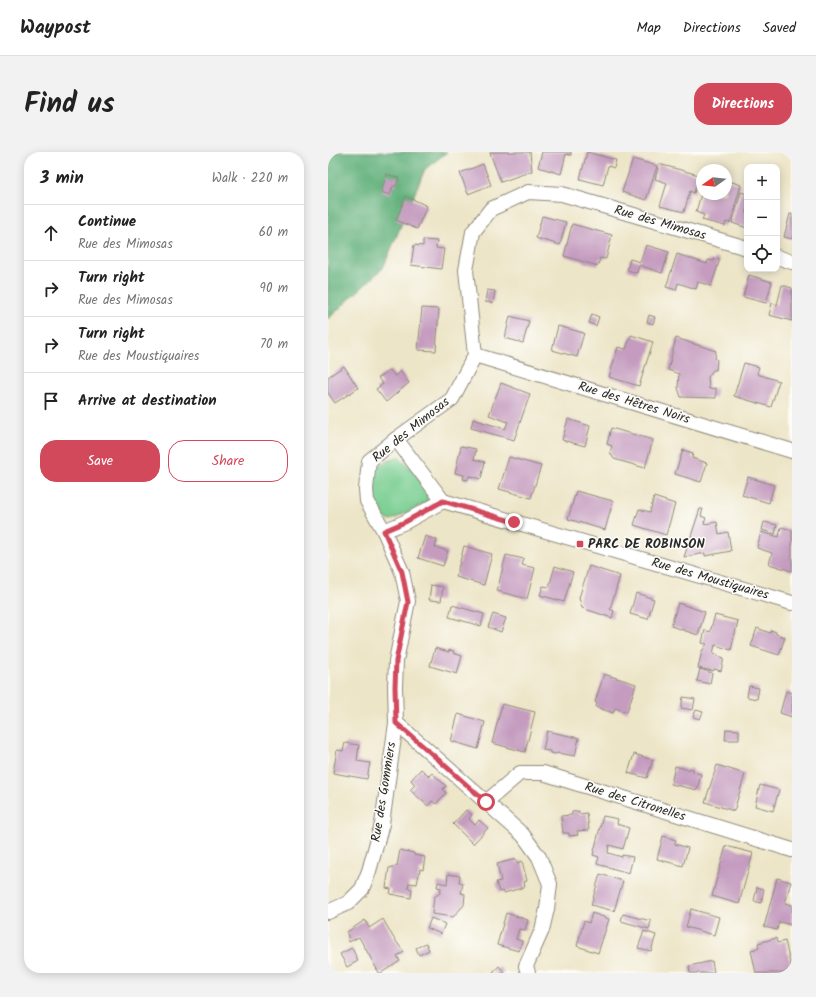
<!DOCTYPE html>
<meta charset="utf-8">
<style>
body{margin:0;font-family:Kalam,sans-serif;background:#f2f2f2;color:#222}
.controls{position:absolute;right:12px;top:12px;display:grid;overflow:hidden;border-radius:8px;box-shadow:0 2px 10px #0003}
.controls button{width:36px;height:36px;display:grid;place-items:center;padding:0;border:0;border-bottom:1px solid #e0e0e0;background:#fff;color:#222;font:20px sans-serif}
.compass{position:absolute;left:368px;top:12px;width:36px;height:36px;border-radius:50%;background:#fff;box-shadow:0 2px 10px #0003;rotate:256deg}
.stop{position:absolute;width:12px;height:12px;margin:-9px;border:3px solid #d1495b;border-radius:50%;background:#fff}
.stop.end{background:#d1495b;border-color:#fff;box-shadow:0 1px 4px #0008}
.list{margin:0;padding:0;list-style:none}
h2{display:flex;justify-content:space-between;align-items:center;height:52px;margin:0;padding:0 16px;font-size:17px}
h2 small{font-size:13px;font-weight:400;color:#767676}
.list li{display:grid;grid-template-columns:26px 1fr auto;gap:12px;align-items:center;box-sizing:border-box;height:56px;padding:0 16px;border-top:1px solid #e0e0e0}
.list b{display:block;font-size:15px;white-space:nowrap}
.list p{margin:0;font-size:13px;white-space:nowrap;color:#767676}
.list em{font-size:13px;font-style:normal;color:#767676}
.actions{display:flex;gap:8px;padding:12px 16px}
.actions a{flex:1;padding:9px 0;border:1px solid #d1495b;border-radius:16px;text-align:center;font-size:14px;color:#d1495b}
.actions .main{background:#d1495b;color:#fff}
.icon{flex:none;width:22px;height:22px;fill:none;stroke:currentColor;stroke-width:2;stroke-linecap:round;stroke-linejoin:round}
.map{position:relative;flex:none;width:464px;height:821px;overflow:hidden;border-radius:16px}
header{display:flex;align-items:center;gap:24px;box-sizing:border-box;height:56px;padding:0 20px;background:#fff;border-bottom:1px solid #e0e0e0}
header strong{font-size:19px}
nav{display:flex;gap:22px;margin-inline-start:auto;font-size:14px}
.intro{display:flex;align-items:center;justify-content:space-between;box-sizing:border-box;height:96px;padding:0 24px}
h1{margin:0;font-size:28px}
.button{padding:10px 18px;border-radius:16px;background:#d1495b;color:#fff;font-size:14px;font-weight:700}
main{display:flex;gap:24px;padding:0 24px}
aside{flex:1;background:#fff;border-radius:16px;box-shadow:0 2px 10px #0003}
.map>svg:first-child{display:block}
.green{fill:#78ce91;stroke:#527c5e}
.forest{fill:#62b17b;stroke:#466e53}
.building{fill:#c59cc0}
.lines{fill:none;stroke-linecap:round;stroke-linejoin:round}
.minor-casing{stroke:#8c8879;stroke-width:16}
.minor{stroke:#fff;stroke-width:14}
.route{stroke:#d1495b;stroke-width:5}
.poi-dot{fill:#d1495b;stroke:#fdfcf7;stroke-width:1.5}
.labels{text-anchor:middle;dominant-baseline:central;stroke-width:3;stroke-linejoin:round;paint-order:stroke}
.street-label{font-size:13px;fill:#2b2b2b;stroke:#fdfcf7}
.poi-label{font-size:13px;font-weight:bold;fill:#2b2b2b;stroke:#fdfcf7;text-anchor:start}
</style>
<header>
<strong>Waypost</strong>
<nav><a>Map</a><a>Directions</a><a>Saved</a></nav>
</header>
<div class="intro"><h1>Find us</h1><a class="button">Directions</a></div>
<main>
<aside>
<h2>3 min<small>Walk · 220 m</small></h2>
<ul class="list">
<li><svg class="icon" aria-label="ahead" viewBox="0 0 24 24"><path d="M12 20V5M6 11l6-6 6 6"/></svg><div><b>Continue</b><p>Rue des Mimosas</p></div><em>60 m</em></li>
<li><svg class="icon" aria-label="right" viewBox="0 0 24 24"><path d="M7 20v-9h11M14 6l5 5-5 5"/></svg><div><b>Turn right</b><p>Rue des Mimosas</p></div><em>90 m</em></li>
<li><svg class="icon" aria-label="right" viewBox="0 0 24 24"><path d="M7 20v-9h11M14 6l5 5-5 5"/></svg><div><b>Turn right</b><p>Rue des Moustiquaires</p></div><em>70 m</em></li>
<li><svg class="icon" aria-label="arrive" viewBox="0 0 24 24"><path d="M6 21V4h12l-3 4 3 4H6"/></svg><div><b>Arrive at destination</b></div></li>
</ul>
<div class="actions"><a class="main">Save</a><a>Share</a></div>
</aside>
<div class="map">
<svg width="464" height="821" viewBox="0 0 464 821">
<rect width="100%" height="100%" fill="#fdfcf7"/>
<filter id="ink" filterUnits="userSpaceOnUse"><feTurbulence type="fractalNoise" baseFrequency=".025" numOctaves="2"/><feDisplacementMap in="SourceGraphic" scale="8" xChannelSelector="R" yChannelSelector="G"/><feConvolveMatrix kernelMatrix="1 2 1 2 8 2 1 2 1" color-interpolation-filters="sRGB"/></filter>
<filter id="wash" filterUnits="userSpaceOnUse"><feTurbulence type="fractalNoise" baseFrequency=".012" numOctaves="4" result="noise"/><feDisplacementMap in="SourceGraphic" scale="16" xChannelSelector="R" yChannelSelector="G"/><feGaussianBlur stdDeviation="0.9" result="paint"/><feColorMatrix in="noise" values="0 0 0 0 0 0 0 0 0 0 0 0 0 0 0 0 0 1.4 0 .05"/><feComposite in="paint" operator="in"/></filter>
<g filter="url(#wash)">
<rect width="100%" height="100%" fill="#ede5c7"/>
<!-- green -->
<polygon class="green" points="70,305 85,318 100,343 99,350 66,367 61,368 53,365 42,339 48,314"/>
<!-- forest -->
<polygon class="forest" points="0,0 119,0 97,17 55,116 0,167"/>
<g id="blocks">
<!-- building -->
<g class="building">
<polygon points="164,0 202,0 204,19 173,30 162,1"/>
<polygon points="214,0 243,0 243,3 238,2 233,22 210,15"/>
<polygon points="259,0 288,8 286,16 280,14 275,33 252,27"/>
<polygon points="305,7 329,14 318,48 294,40"/>
<polygon points="155,12 163,33 140,42 132,21"/>
<polygon points="331,12 371,23 366,41 362,39 356,60 332,54 339,31 327,27"/>
<polygon points="59,22 71,26 68,34 65,34 62,43 53,40"/>
<polygon points="398,28 413,33 402,71 398,70 397,74 374,68 376,63 368,60 373,42 398,42"/>
<polygon points="413,40 419,42 419,76 404,71"/>
<polygon points="78,44 99,54 89,77 68,68"/>
<polygon points="462,62 464,62 464,87 456,85"/>
<polygon points="214,64 238,70 232,93 208,86"/>
<polygon points="244,72 284,83 278,107 272,106 270,114 236,104"/>
<polygon points="95,88 109,89 108,96 116,97 113,117 83,113 86,93 95,94"/>
<polygon points="318,93 341,100 334,121 311,113 309,121 299,118 302,107 312,110"/>
<polygon points="349,102 379,112 380,108 386,109 387,106 392,107 383,134 370,130 368,137 350,131 348,138 338,135"/>
<polygon points="421,123 444,130 438,151 415,145"/>
<polygon points="454,133 464,136 464,169 441,163 444,151 449,153"/>
<polygon points="159,138 167,139 165,151 157,150"/>
<polygon points="94,156 111,157 108,199 90,198"/>
<polygon points="264,162 271,165 268,174 261,171"/>
<polygon points="321,163 327,165 325,172 319,170"/>
<polygon points="182,164 201,169 195,191 177,186"/>
<polygon points="230,174 256,181 249,205 224,198"/>
<polygon points="303,183 325,190 311,234 281,225 290,195 298,197"/>
<polygon points="348,186 388,199 387,206 389,208 388,218 385,218 380,225 381,237 388,236 388,246 353,245 350,236 351,222 340,218"/>
<polygon points="416,211 431,215 429,222 451,229 443,255 406,244"/>
<polygon points="16,214 30,236 7,251 0,241 0,225"/>
<polygon points="62,218 67,224 72,219 81,231 58,250 48,237 55,232 50,226"/>
<polygon points="173,231 202,242 186,288 143,276 145,267 177,277 180,270 161,263"/>
<polygon points="240,267 262,274 257,294 234,288"/>
<polygon points="283,276 325,288 317,316 286,307 282,301 284,294 279,292"/>
<polygon points="133,294 148,297 146,307 157,310 153,327 141,324 140,328 135,327 136,323 127,321"/>
<polygon points="355,298 365,301 364,306 379,311 373,330 347,322"/>
<polygon points="181,305 213,314 203,346 171,337"/>
<polygon points="420,325 446,333 441,351 414,343"/>
<polygon points="248,339 285,349 277,378 240,367"/>
<polygon points="326,345 347,352 338,383 306,373 311,357 322,360"/>
<polygon points="372,357 375,357 373,364 378,366 376,372 389,370 391,382 400,380 403,399 377,404 377,401 356,405"/>
<polygon points="436,370 449,373 447,382 434,378"/>
<polygon points="453,375 464,378 464,419 441,412 444,401 429,396 433,380 451,385"/>
<polygon points="97,384 109,388 107,395 120,399 115,414 90,406"/>
<polygon points="136,394 164,402 156,433 128,425"/>
<polygon points="178,403 196,407 194,413 207,416 199,447 169,439"/>
<polygon points="227,414 245,420 236,450 212,443 215,434 221,435"/>
<polygon points="261,414 292,424 282,457 286,459 284,466 254,456 251,446"/>
<polygon points="103,433 115,435 113,449 101,448"/>
<polygon points="308,441 326,447 320,467 302,462"/>
<polygon points="350,451 377,460 370,483 343,474"/>
<polygon points="124,453 156,462 153,474 121,465"/>
<polygon points="165,462 178,466 173,480 160,475"/>
<polygon points="387,463 410,469 403,498 387,493 385,502 390,503 390,504 396,506 393,519 386,517 385,519 370,516 374,499 379,492 374,491 377,478 382,480"/>
<polygon points="429,476 442,481 443,478 448,480 448,482 457,485 451,503 423,494"/>
<polygon points="107,496 121,500 121,498 126,499 125,501 134,504 129,522 102,514"/>
<polygon points="372,517 384,521 382,532 369,529"/>
<polygon points="276,522 308,532 299,560 287,556 285,561 268,555 269,551 267,550"/>
<polygon points="421,534 431,536 429,547 419,545"/>
<polygon points="458,539 464,541 464,565 452,561"/>
<polygon points="355,545 367,547 365,558 353,556"/>
<polygon points="174,552 207,560 197,600 164,591"/>
<polygon points="368,558 375,560 372,567 365,565"/>
<polygon points="130,562 157,570 150,597 123,589"/>
<polygon points="398,577 411,578 411,588 397,588"/>
<polygon points="219,579 251,586 247,604 229,601 228,602 222,601 222,599 215,598"/>
<polygon points="17,591 31,593 29,609 42,611 39,627 5,621 9,598 15,599"/>
<polygon points="306,602 325,608 319,626 300,621"/>
<polygon points="389,613 417,622 406,659 377,650"/>
<polygon points="347,614 361,618 362,616 365,617 365,620 373,622 369,638 343,632"/>
<polygon points="93,617 101,624 104,621 118,634 115,637 118,641 108,652 104,649 100,654 82,638 87,633 83,628"/>
<polygon points="432,633 451,638 445,659 427,654"/>
<polygon points="138,658 144,663 141,667 147,673 151,668 160,676 145,692 125,672"/>
<polygon points="251,659 251,662 259,661 261,678 249,679 250,683 241,684 241,681 235,681 233,664 244,663 244,660"/>
<polygon points="275,664 290,667 289,672 301,676 295,697 281,693 280,701 294,705 294,703 305,705 301,721 269,712 271,705 265,703"/>
<polygon points="335,684 348,688 347,692 360,696 355,714 329,707"/>
<polygon points="398,694 425,701 411,752 384,744"/>
<polygon points="72,698 86,701 86,703 97,705 95,718 92,717 89,732 81,731 80,736 84,737 83,746 62,742 63,737 58,736 61,716 69,714"/>
<polygon points="188,707 189,711 194,709 199,729 196,730 197,735 176,741 175,739 171,740 168,730 173,729 169,712"/>
<polygon points="120,722 132,724 131,730 135,731 133,741 137,742 136,753 125,765 104,762 106,745 112,741 113,736 109,735 110,730 119,732"/>
<polygon points="272,722 295,729 286,759 263,753"/>
<polygon points="449,726 463,730 457,751 464,753 464,773 451,770 449,778 436,775"/>
<polygon points="429,735 436,737 433,751 426,749"/>
<polygon points="363,757 391,765 386,783 358,775"/>
<polygon points="178,761 200,768 197,778 191,777 188,787 194,789 191,799 169,793"/>
<polygon points="264,761 281,767 270,801 249,794 256,769 261,771"/>
<polygon points="295,762 323,769 321,777 293,769"/>
<polygon points="103,766 117,772 113,782 99,776"/>
<polygon points="55,767 65,785 76,800 69,804 72,809 53,821 51,821 31,785 21,790 19,780 37,768 41,776"/>
<polygon points="316,779 328,783 323,799 310,796"/>
<polygon points="448,786 449,791 457,789 464,819 455,821 428,821 423,798 431,796 430,791"/>
<polygon points="98,791 101,798 91,803 88,796"/>
<polygon points="24,796 30,809 19,815 12,802"/>
<polygon points="384,809 386,821 362,821 361,814"/>
<polygon points="171,814 177,821 164,821"/>
</g>
</g>
</g>
<g filter="url(#ink)">
<use href="#blocks" fill-opacity="0" stroke="#8c8879" stroke-width="1"/>
<g class="lines">
<!-- minor casing -->
<g class="minor-casing">
<g id="minor">
<polyline points="449,105 464,110"/>
<polyline points="147,203 464,299"/>
<polyline points="68,287 115,349 464,451"/>
<polyline points="56,379 77,370 115,349"/>
<polyline points="158,650 192,621 215,621 464,698"/>
<polyline points="0,760 20,751 34,737 41,719 54,672 68,571"/>
<polyline points="200,821 198,814 214,778 219,757 222,732 211,705 195,683 96,595 68,571 67,535 68,509 80,449 74,420 56,379 39,349 38,337 41,309 68,287 124,247 147,203 138,118 145,80 163,57 200,40 234,42 419,96"/>
</g>
</g>
<!-- minor -->
<use href="#minor" class="minor"/>
</g>
</g>
<g class="lines" filter="url(#ink)">
<!-- route -->
<polyline class="route" points="158,650 96,595 68,571 67,535 68,509 80,450 74,420 56,379 77,370 115,349 186,370"/>
</g>
<!-- markers -->
<rect class="poi-dot" x="248" y="388" width="8" height="8" rx="2"/>
<g class="labels">
<!-- street labels -->
<g class="street-label">
<text transform="translate(332 71) rotate(16)">Rue des Mimosas</text>
<text transform="translate(306 251) rotate(17)">Rue des Hêtres Noirs</text>
<text transform="translate(83 278) rotate(-39)">Rue des Mimosas</text>
<text transform="translate(382 427) rotate(16)">Rue des Moustiquaires</text>
<text transform="translate(56 640) rotate(-81)">Rue des Gommiers</text>
<text transform="translate(307 650) rotate(17)">Rue des Citronelles</text>
</g>
<!-- poi labels -->
<g class="poi-label">
<text x="260" y="392">PARC DE ROBINSON</text>
</g>
</g>
</svg>
<div class="controls">
<button>+</button>
<button>−</button>
<button><svg class="icon" aria-label="locate" viewBox="0 0 24 24"><circle cx="12" cy="12" r="6"/><path d="M12 2v4M12 18v4M2 12h4M18 12h4"/></svg></button>
</div>
<svg class="compass" viewBox="-18 -18 36 36"><path d="M0-13l5 13h-10z" fill="#e53935"/><path d="M0 13l5-13h-10z" fill="#767676"/></svg>
<div class="stop" style="left:158px;top:650px"></div>
<div class="stop end" style="left:186px;top:370px"></div>
</div>
</main>
